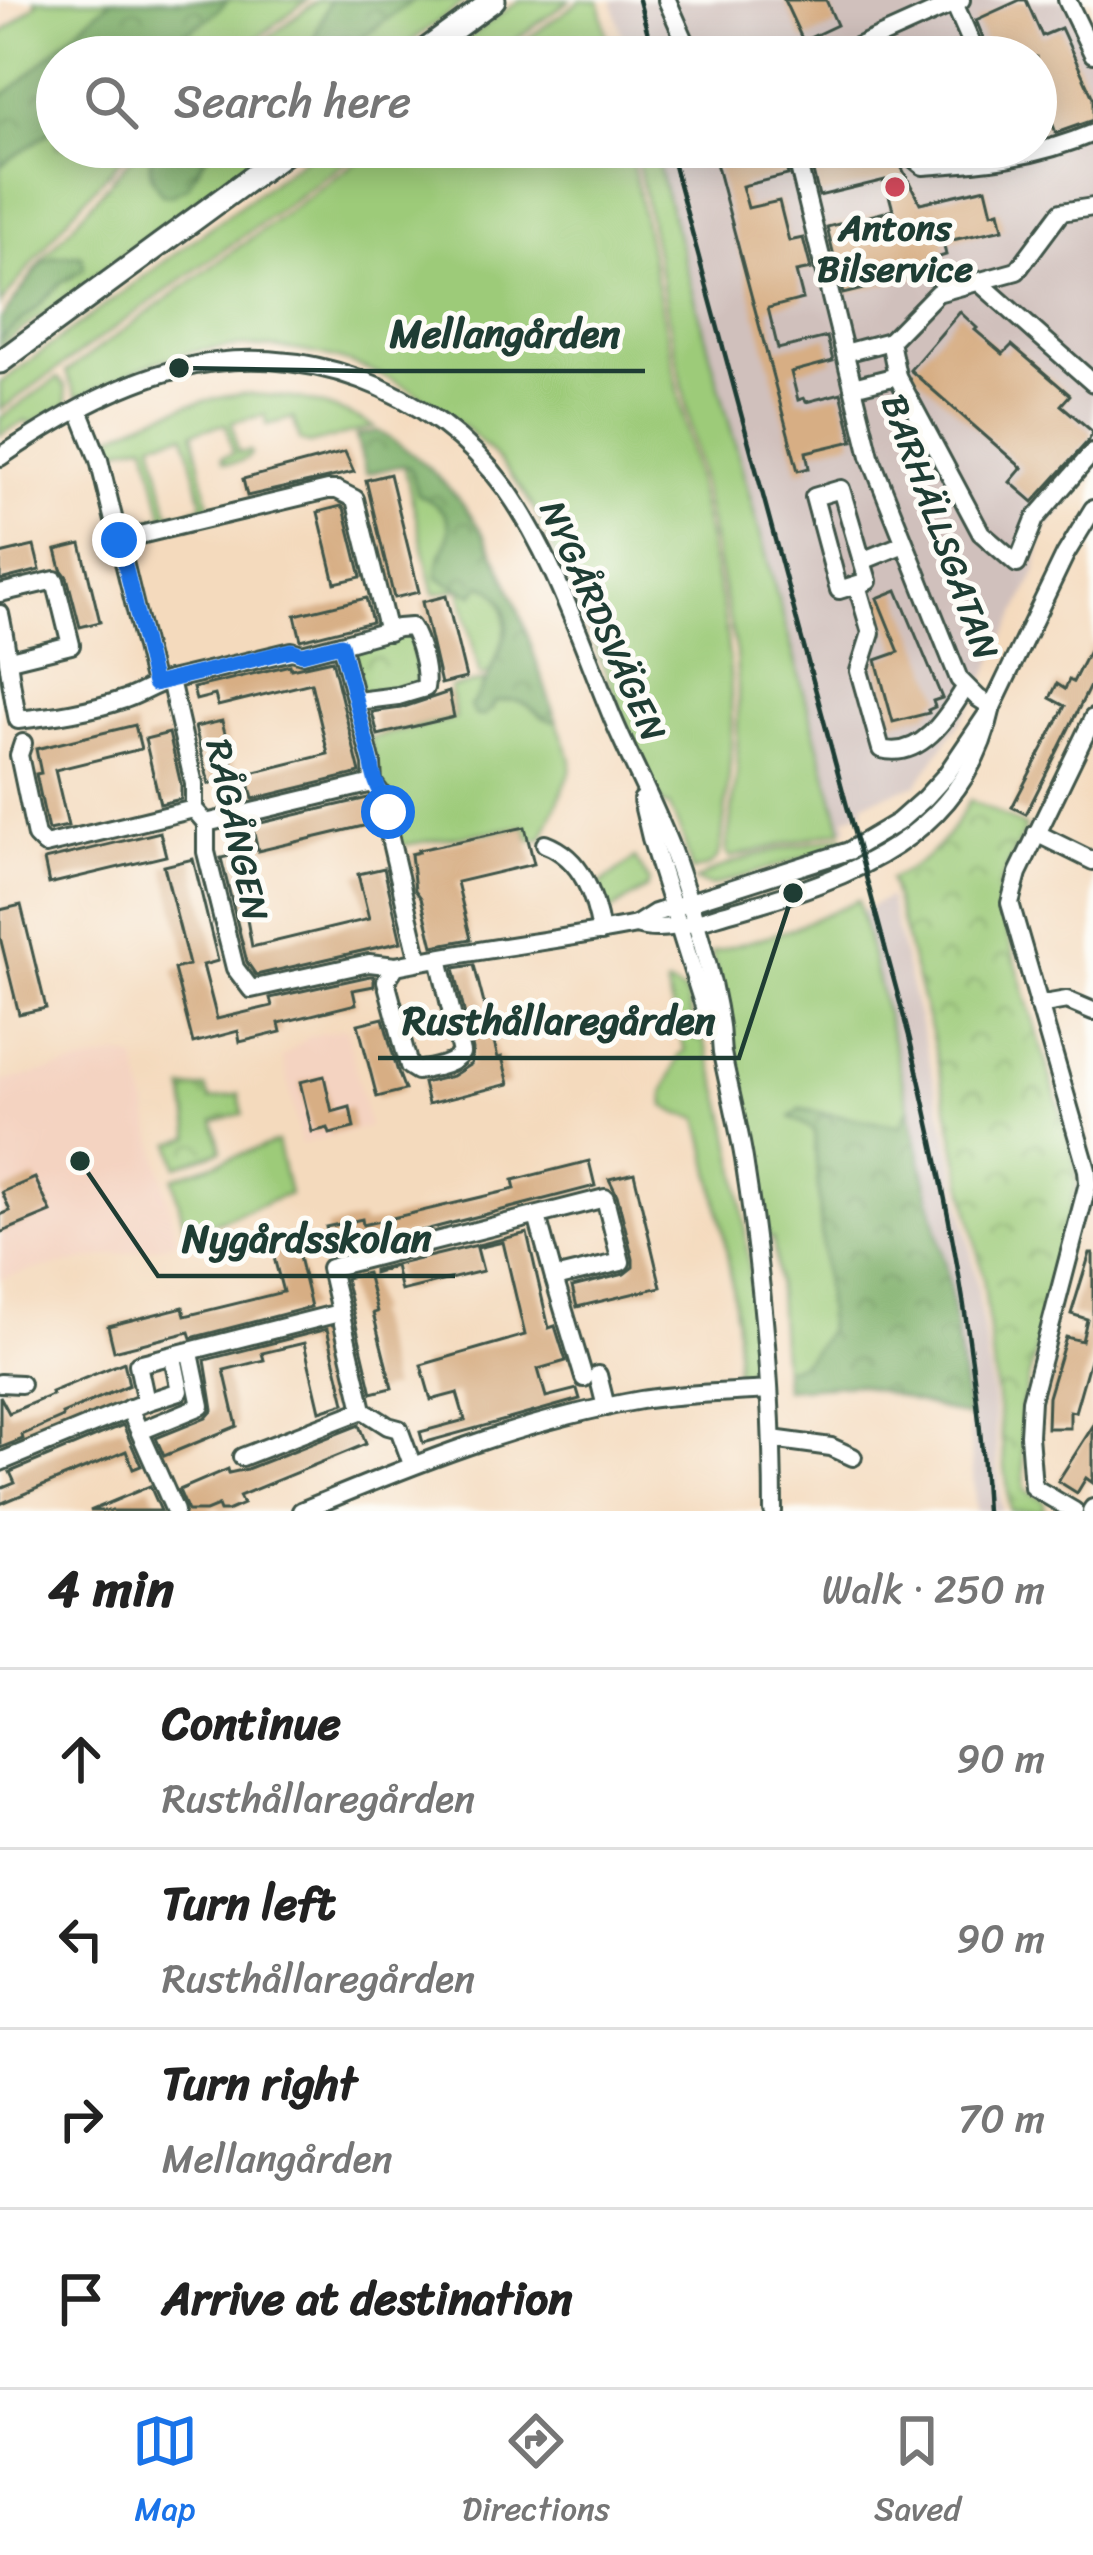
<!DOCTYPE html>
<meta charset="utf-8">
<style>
body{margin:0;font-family:Sriracha,sans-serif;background:#f6f6f6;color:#222}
.stop{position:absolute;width:36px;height:36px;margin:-27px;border:9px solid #1a73e8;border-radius:50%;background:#fff}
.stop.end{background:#1a73e8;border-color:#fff;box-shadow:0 3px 12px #0008}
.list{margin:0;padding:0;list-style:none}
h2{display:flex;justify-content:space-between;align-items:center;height:156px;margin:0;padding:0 48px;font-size:51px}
h2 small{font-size:39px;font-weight:400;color:#767676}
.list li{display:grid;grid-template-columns:78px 1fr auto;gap:36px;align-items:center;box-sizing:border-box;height:180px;padding:0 48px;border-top:3px solid #e0e0e0}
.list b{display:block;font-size:45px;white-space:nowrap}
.list p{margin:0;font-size:39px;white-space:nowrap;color:#767676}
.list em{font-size:39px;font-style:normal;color:#767676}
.icon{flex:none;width:66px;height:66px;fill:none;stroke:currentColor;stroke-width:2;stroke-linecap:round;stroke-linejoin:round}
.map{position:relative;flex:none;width:1093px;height:1511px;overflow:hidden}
.search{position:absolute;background:#fff;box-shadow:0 6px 30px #0003;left:36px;right:36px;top:36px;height:132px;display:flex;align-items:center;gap:30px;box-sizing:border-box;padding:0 42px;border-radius:66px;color:#767676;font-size:45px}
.sheet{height:876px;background:#fff}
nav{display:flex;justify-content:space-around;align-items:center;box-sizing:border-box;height:168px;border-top:3px solid #e0e0e0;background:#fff;font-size:33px;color:#767676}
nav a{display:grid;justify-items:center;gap:6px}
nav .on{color:#1a73e8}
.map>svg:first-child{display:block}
.built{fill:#f4d3c1}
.industrial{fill:#d0c0bc}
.grass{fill:#9dcb79;stroke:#5e8456;stroke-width:3}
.forest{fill:url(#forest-crowns);stroke:#4e764e;stroke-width:3}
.park{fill:url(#park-crowns);stroke:#5e8456;stroke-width:3}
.building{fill:#d7ae84}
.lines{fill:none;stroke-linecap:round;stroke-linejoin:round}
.minor-casing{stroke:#3f5549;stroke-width:22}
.major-casing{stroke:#3f5549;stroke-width:27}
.minor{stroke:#fff;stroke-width:16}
.major{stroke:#fff;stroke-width:21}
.rail{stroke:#1f3d34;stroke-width:4.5}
.route{stroke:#1a73e8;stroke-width:15}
.poi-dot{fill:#d1495b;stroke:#fdfcf7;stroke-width:4.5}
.labels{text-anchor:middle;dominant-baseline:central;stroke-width:10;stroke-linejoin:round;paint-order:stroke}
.poi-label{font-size:36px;font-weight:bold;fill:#1f3d34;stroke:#fdfcf7}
.street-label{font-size:36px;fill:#1f3d34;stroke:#fdfcf7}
.leader{fill:none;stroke:#1f3d34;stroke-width:4.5}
.callout-dot{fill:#1f3d34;stroke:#fdfcf7;stroke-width:4.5}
.callout-label{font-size:39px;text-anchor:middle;font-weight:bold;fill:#1f3d34;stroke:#fdfcf7;stroke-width:10;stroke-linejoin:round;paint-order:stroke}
</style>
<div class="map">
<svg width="1093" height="1511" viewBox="0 0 1093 1511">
<defs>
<pattern id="forest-crowns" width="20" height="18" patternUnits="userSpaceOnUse" patternTransform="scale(3)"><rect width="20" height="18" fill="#7eaf69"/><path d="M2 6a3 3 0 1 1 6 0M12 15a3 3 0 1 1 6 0" fill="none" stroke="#679057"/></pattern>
<pattern id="park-crowns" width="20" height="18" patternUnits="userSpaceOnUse" patternTransform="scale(3)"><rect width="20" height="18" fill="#9dcb79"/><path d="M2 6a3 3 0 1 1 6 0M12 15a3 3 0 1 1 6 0" fill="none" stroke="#7fa664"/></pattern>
</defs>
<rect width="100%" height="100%" fill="#fdfcf7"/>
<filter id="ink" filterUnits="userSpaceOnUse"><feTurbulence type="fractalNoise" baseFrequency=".00833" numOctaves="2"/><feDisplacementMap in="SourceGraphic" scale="24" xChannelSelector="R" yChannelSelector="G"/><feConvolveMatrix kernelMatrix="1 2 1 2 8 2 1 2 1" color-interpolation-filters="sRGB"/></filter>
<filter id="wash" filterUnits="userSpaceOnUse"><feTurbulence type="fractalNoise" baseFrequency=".004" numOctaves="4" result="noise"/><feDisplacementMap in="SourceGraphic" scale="48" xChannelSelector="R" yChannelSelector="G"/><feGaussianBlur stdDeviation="2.7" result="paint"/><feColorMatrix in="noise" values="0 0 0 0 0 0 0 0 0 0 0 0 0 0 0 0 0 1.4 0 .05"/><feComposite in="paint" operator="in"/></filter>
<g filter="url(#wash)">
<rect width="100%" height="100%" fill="#f4dabd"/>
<!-- built -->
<g class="built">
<polygon points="346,1028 369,1127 301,1144 283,1057 308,1037"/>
<polygon points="119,1055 136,1059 177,1241 153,1248 32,1270 0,1279 0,1082"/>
</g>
<!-- industrial -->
<g class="industrial">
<polygon points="612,0 1078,0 1093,30 1093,471 1043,532 1036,573 973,703 917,784 863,803 864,811 845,818 848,828 842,830 653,147 1036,147 1036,57 628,57"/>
<polygon points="889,897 952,1153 976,1276 993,1398 1002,1511 976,1511 968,1417 949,1283 861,911"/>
</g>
<!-- grass -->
<g class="grass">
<path d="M35,0H113C72,29 41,69 0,98V35L37,4Z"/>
<path d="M228,0H307L233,57H117C159,44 197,33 228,0Z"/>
<polygon points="318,0 330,0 308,53 310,57 243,57"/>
<polygon points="413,0 467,0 390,57 330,57 354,44"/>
<polygon points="520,0 570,0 491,57 442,57"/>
<polygon points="581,0 599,1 611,57 502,57"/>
<polygon points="57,127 57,147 132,147 71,214 0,305 0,166"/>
<polygon points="141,147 154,147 150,163 151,177 197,172 210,150 221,147 268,147 0,346 0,339 38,307 60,283 73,277 78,255 56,257 43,262 0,320 44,258"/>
<polygon points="320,147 367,147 0,410 0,383"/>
<path d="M377,147H629L722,606C735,678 734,749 724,822C722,833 723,849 717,858C712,867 701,868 692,871L683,838L669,805H664L651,785C622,714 595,643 564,573C554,552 545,527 533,507C464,394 328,328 196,351C154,359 116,380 77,398L66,372Z"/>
<polygon points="635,147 653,147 842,830 732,857 729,857 726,852 737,773 738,692 736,653"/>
<polygon points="58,378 65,386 67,404 30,424 26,420 0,435 0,418"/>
<path d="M243,394C294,396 328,401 374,427L309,444L300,440L293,418L267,425L265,415L232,422L238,453L250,451L251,454C245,461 232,465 224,462L222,457L233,454L226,424L193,432L209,505H219L217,510L197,515L192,510L203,506L185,434L153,441L169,514L180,513L179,518L160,524L152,519L163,516L146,443L113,450L129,523L139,522L138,528L133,530L125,526L103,440C149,418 191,400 243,394Z"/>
<path d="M404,465L410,468L418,494C469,521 443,533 438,578L472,594L481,585C494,588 497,592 502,604C512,633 499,648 489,674L480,676L460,589L434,594Z"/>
<path d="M484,681L480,695L492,710L495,702C534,694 529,717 557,722L571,760L570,773L542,839L530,840L525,826L397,846L395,802L378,781L370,738L456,718L450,688Z"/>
<path d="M843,836L845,845L712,886L695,881C738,854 795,847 843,836Z"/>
<polygon points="635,858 649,882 647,888 611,911 605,909 597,887"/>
<path d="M858,900L909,1107L902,1127L801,1109L792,1117L814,1130L829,1330C817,1348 806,1366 783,1369C779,1325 779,1281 773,1238L768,1237L742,1095L712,952L789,930Z"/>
<path d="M669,985L685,993L698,1040L703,1039C739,1133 750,1256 755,1358H751L748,1372L735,1374C743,1304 718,1212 705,1141L699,1118L680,1114L665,1106L664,1093L680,1054L685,1051L666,986Z"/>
<polygon points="277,1142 289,1194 186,1233 173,1178"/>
</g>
<!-- forest -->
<g class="forest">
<path d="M113,0H228C202,29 155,51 116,57C97,60 76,57 57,57V127L0,166V98C41,69 72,29 113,0Z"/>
<polygon points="330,0 413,0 354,44 330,57 310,57 308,53"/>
<path d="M154,147H221L209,150L188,186L169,196L162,194C150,180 147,165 154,147Z"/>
<polygon points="82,256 84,269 60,283 38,307 0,339 0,320 43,262 55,257"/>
<path d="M378,431C497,501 514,602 557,722C529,717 534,694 495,702L485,716H476L470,706C482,694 508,640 507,623C507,606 497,588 481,585L473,595L438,578C436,565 439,561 444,549C457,518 443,507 418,494L410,468L403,465L366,474L356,436Z"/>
<path d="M909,1107L949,1283L968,1417L857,1384L784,1389L783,1369C806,1366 817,1348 828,1329L814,1130L791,1117L800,1109L901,1126Z"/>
</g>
<!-- park -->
<g class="park">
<polygon points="411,633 419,686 361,693 350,653 352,647"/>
<path d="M970,800L1026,827L998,888L1001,913L1075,1159L1077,1182L1021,1410L1025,1490L1044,1501V1511H1010L983,1276L932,1036L890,879C933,859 947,841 970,800Z"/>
<polygon points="206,1088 210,1100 239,1094 243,1114 214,1121 221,1151 177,1166 172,1143 191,1137 184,1089"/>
</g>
<g id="blocks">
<!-- building -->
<g class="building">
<polygon points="784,0 826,0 837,25 803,41"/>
<polygon points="1020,0 1026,0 1042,36 1061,28 1093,98 1093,120 1056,133 1053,125 1036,133 1036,57 991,57 976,20"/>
<polygon points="738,147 781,147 788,175 742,186 748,208 779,201 789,241 803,238 811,269 796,272 803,299 768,308 778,349 827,337 833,361 791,372 798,400 804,398 806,402 841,393 853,441 806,452 809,468 798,471 716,163 740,157"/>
<polygon points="807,147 891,147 920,203 986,188 992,213 999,211 1003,229 943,242 946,255 930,260 933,272 843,294 827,227 893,210 885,180 819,196"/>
<polygon points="960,312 977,328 975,330 1003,354 1012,345 1070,395 1061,405 1093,432 1089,440 1033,502 1010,482 1022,468 910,370"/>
<polygon points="345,452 354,472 247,496 243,479"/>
<polygon points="390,474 419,592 394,598 366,480"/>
<polygon points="341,506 344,508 361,577 335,583 318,512"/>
<polygon points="81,544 100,622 80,627 67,577 61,569 56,550"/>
<polygon points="34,546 40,570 0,580 0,554"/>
<polygon points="897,590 942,698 933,701 935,707 928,710 929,713 893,722 876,660 899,652 877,598"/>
<polygon points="446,596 466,678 441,684 422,602"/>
<polygon points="366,598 372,622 301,640 295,615"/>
<polygon points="1093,643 1093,680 1026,814 1012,807 1065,706 1050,698 1057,684 1065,689 1069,680 1073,682"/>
<polygon points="332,660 360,773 253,799 247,774 328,754 311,683 218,706 215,695 196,700 193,688 290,665 291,669"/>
<polygon points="449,692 454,717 378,735 372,712 401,708"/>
<polygon points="222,721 236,778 209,784 195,727"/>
<polygon points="135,725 141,749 55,770 68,826 48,830 36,774 41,773 36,749"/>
<polygon points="169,733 181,785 181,799 160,804 145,739"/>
<polygon points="368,798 373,804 376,823 258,851 252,825"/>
<polygon points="525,827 534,864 457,882 471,939 433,946 421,898 415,890 411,854 419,852 418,850"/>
<polygon points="160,832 166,856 49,884 44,860"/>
<polygon points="247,852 261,910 246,914 252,947 369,919 358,874 384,868 401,942 256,975 247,962 221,858"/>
<polygon points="193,859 218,961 203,965 217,1019 272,1006 270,998 370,976 374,976 374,986 353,990 356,1004 279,1023 281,1032 240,1042 238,1031 193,1043 174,969 189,965 164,866"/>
<polygon points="21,905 46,1008 19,1014 0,937 0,910"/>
<polygon points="474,965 498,1058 502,1057 509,1084 428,1104 423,1083 452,1076 471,1064 473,1050 454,968"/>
<polygon points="383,1018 397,1069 405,1090 377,1097 358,1024"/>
<polygon points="324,1076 332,1112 350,1107 354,1128 330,1134 328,1128 312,1132 300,1082"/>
<polygon points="589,1161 595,1186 367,1245 367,1243 331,1251 326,1227 362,1219 363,1225 515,1189 513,1180"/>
<polygon points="634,1173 661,1287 577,1307 572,1287 624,1274 633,1267 633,1259 617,1195 609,1179"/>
<polygon points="35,1178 51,1212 0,1233 0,1215 10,1211 2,1192"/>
<polygon points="527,1233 549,1328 555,1326 566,1361 538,1369 546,1397 577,1389 580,1399 423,1443 420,1432 465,1420 457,1393 431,1400 421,1365 525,1335 503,1242 477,1248 483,1271 401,1291 395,1266 374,1273 374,1270"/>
<polygon points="294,1236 311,1307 191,1338 189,1332 114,1351 108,1326 183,1307 185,1316 283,1292 270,1242"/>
<polygon points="1090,1253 1093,1253 1093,1349 1075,1412 1070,1411 1070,1428 1047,1428 1048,1397 1066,1337 1082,1341 1087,1319 1071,1314"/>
<polygon points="367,1273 377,1312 373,1313 392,1388 372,1393 345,1278"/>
<polygon points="327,1329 345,1403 320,1411 304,1343 262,1353 264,1360 224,1370 237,1426 164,1456 156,1438 206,1418 213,1410 205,1360"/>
<polygon points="124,1362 129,1385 62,1414 63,1417 22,1435 23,1439 0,1448 0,1396 9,1413 52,1395 51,1392"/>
<polygon points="123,1425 141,1466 133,1469 126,1451 0,1504 0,1489 15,1483 10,1472"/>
<polygon points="359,1425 366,1444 239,1496 243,1504 227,1511 220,1511 218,1506 206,1511 188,1511 179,1490 228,1469 229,1473 247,1469"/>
<polygon points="1093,1426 1093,1483 1086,1478 1077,1493 1058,1481"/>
<polygon points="150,1486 161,1511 90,1511"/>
</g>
</g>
</g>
<g filter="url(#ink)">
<use href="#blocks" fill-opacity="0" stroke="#3f5549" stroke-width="3"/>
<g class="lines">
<!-- minor casing -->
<g class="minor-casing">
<g id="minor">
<polyline points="667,0 692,57"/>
<polyline points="1067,0 1093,54"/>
<polyline points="954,3 976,53"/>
<polyline points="834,57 961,0"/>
<polyline points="794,147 870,456 959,679 978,698 992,707"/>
<path d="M904,147L907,153L923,166C986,162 1034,158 1093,133"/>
<polyline points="1093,207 1061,212 1017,271 937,293 890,341 897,376 981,533 1017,564 1035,519 1093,452"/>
<polyline points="979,282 1093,383"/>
<polyline points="845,353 890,341"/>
<polyline points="853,387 897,376"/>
<polyline points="79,410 99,460 154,684"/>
<path d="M0,457C54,421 114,385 178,369C300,338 432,387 506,489C554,557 581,642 613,719C633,766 658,811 675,859C693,912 712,970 720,1026C721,1035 721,1044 722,1053C729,1088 738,1123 744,1159C762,1275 773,1394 773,1511"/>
<polyline points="119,540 328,490 337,490 355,499 388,632"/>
<polyline points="862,561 868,581 839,590 814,497 841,489 862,561 904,544"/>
<path d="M857,585L871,633L859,671L881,749C921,760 947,717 965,688"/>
<polyline points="0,593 55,580 71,645 10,660"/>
<path d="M0,614C8,650 10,685 18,720C54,716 90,711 125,699C141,694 154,684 170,680L292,651L302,654L341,644"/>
<polyline points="170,680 194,784 194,809 206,823 206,852 235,968 251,989 369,963 396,966"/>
<path d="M357,701L398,696L425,688C428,673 420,640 411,627L398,628L341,644L372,764L373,783L385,799L388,812L389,834L419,961"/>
<polyline points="23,743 19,755 36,836 45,845 194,809"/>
<polyline points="642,800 651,838 707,1016"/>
<polyline points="206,823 373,783"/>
<polyline points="1036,833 1093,861"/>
<path d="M545,844C582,858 595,896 601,932"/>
<polyline points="636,925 655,913 849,851 898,822 925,798 946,775 992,707 1065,555 1093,509"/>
<path d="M439,958L461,1053C453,1066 431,1068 417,1071L409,1066L386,981L396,966C476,949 557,941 636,925C668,935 706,918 737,910C851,878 964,837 992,707"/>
<polyline points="1038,1005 1067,1000 1093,1011"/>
<polyline points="554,1278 584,1378"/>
<polyline points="598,1375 606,1407"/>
<polyline points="0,1383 21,1384"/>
<polyline points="146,1402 180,1391 173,1357"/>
<polyline points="129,1408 175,1511"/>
<polyline points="140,1431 201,1406 190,1353"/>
<polyline points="772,1439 831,1447 853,1457"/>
<polyline points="242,1457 363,1410"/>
<polyline points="0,1462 146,1402 138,1364 339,1313"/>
<polyline points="412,1464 399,1429 388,1426 363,1410 330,1268 605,1198 621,1262 554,1278 537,1216"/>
<path d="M301,1511C414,1464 520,1421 641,1400C683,1393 726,1393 769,1390"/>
<polyline points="1074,1511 1033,1487 1029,1435 1031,1400 1088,1183 1087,1170 1010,903 1018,873 1093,718"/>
<polyline points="1091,1511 1093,1508"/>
</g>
</g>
<!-- major casing -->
<g class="major-casing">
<g id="major">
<polyline points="416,57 494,0"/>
<polyline points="0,362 293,147"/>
</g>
</g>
<!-- minor -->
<use href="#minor" class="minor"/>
<!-- major -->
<use href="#major" class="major"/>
<!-- rail -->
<g class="rail">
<polyline points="639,0 654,57"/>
<path d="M669,147L909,1036C946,1192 978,1351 986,1511"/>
</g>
</g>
</g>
<g class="lines" filter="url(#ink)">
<!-- route -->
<path class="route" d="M119,540L154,684L292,650L302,654L341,644L372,764C374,786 383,792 388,812"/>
</g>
<!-- markers -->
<circle class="poi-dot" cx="895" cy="187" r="12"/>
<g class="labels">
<!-- poi labels -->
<g class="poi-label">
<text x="895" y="228">Antons<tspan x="895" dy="41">Bilservice</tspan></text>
</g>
<!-- street labels -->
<g class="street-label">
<text transform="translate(940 527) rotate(70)">BARHÄLLSGATAN</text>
<text transform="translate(603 621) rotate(66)">NYGÅRDSVÄGEN</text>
<text transform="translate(237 830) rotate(78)">RÅGÅNGEN</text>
</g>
</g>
<!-- callouts -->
<path class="leader" d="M179 368L366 371H645M793 893L739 1058H378M80 1161L158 1276H455"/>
<g class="callout-dot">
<circle cx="179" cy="368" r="12"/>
<circle cx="793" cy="893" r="12"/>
<circle cx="80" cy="1161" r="12"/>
</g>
<g class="callout-label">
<text x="505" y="347">Mellangården</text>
<text x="559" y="1034">Rusthållaregården</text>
<text x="307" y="1252">Nygårdsskolan</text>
</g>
</svg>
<div class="stop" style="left:388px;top:812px"></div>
<div class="stop end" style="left:119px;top:540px"></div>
<div class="search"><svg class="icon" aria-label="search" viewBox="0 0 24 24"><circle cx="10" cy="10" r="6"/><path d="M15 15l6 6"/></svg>Search here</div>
</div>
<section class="sheet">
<h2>4 min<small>Walk · 250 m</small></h2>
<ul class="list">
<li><svg class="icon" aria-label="ahead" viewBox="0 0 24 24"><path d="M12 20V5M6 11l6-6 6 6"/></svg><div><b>Continue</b><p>Rusthållaregården</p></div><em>90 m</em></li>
<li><svg class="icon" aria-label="left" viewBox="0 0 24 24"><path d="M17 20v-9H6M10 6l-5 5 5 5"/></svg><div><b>Turn left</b><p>Rusthållaregården</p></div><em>90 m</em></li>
<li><svg class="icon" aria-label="right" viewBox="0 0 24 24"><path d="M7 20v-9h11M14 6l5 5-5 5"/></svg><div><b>Turn right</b><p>Mellangården</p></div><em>70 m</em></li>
<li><svg class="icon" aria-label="arrive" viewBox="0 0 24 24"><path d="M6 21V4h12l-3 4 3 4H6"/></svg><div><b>Arrive at destination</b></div></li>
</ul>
</section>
<nav>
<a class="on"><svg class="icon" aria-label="map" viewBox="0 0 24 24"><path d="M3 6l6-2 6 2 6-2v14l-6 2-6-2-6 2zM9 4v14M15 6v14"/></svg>Map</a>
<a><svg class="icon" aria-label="directions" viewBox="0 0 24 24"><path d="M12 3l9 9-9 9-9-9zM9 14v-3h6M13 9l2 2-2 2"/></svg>Directions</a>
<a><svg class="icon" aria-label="saved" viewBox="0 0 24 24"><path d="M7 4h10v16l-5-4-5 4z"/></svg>Saved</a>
</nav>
